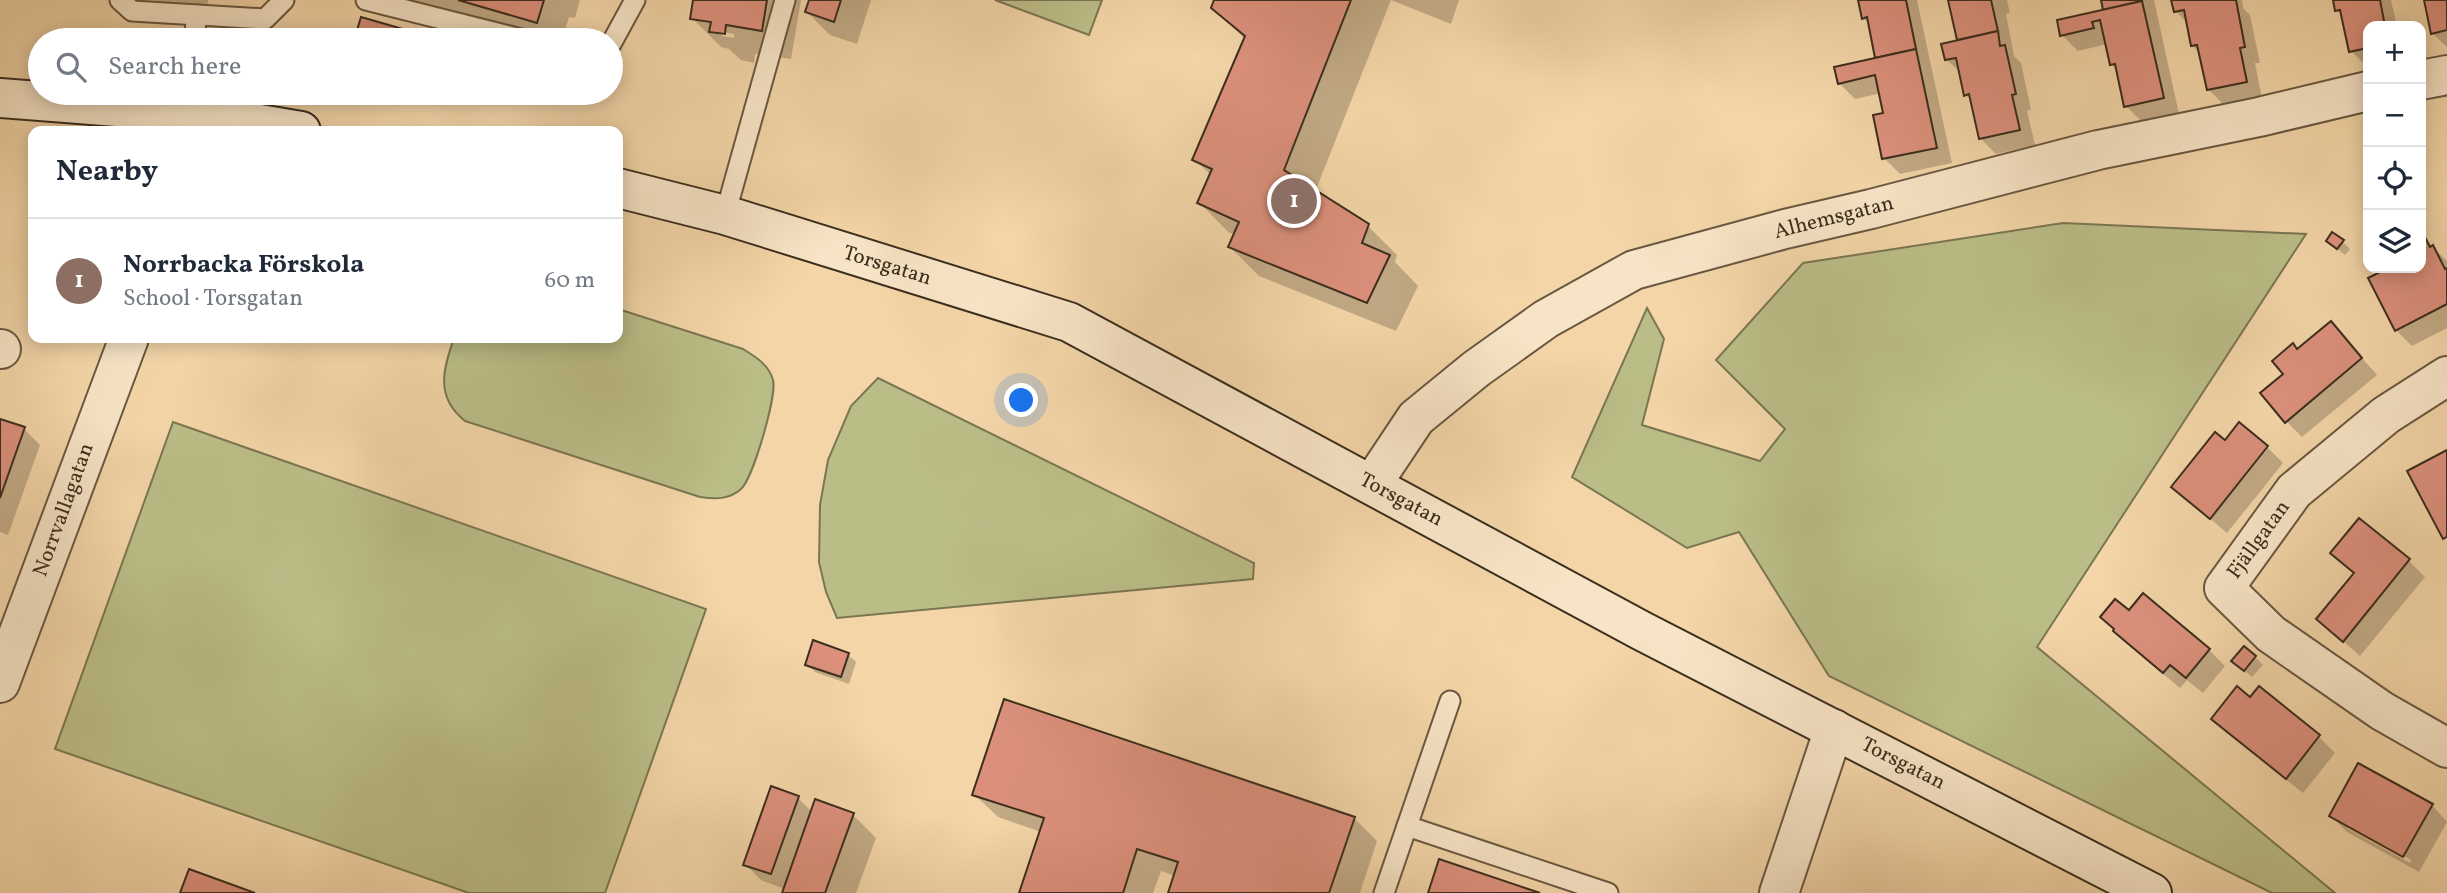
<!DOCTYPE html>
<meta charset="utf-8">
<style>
body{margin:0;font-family:Vollkorn,serif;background:#f6f6f7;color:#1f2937}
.controls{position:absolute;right:21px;top:21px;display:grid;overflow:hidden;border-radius:14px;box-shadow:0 4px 18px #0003}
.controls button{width:63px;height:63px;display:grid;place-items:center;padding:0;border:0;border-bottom:2px solid #e0e1e3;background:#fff;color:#1f2937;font:35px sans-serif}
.you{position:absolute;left:1022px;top:401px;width:24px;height:24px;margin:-18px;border:5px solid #fff;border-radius:50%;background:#1a73e8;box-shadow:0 0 0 10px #1a73e833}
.badge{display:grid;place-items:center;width:46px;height:46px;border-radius:50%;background:#8f2418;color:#fff;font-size:23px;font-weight:700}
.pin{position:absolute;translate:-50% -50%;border:4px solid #fff;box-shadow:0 2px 7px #0006}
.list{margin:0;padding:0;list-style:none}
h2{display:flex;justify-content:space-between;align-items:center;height:91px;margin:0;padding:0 28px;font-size:30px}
h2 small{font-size:23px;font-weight:400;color:#747a83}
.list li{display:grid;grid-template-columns:46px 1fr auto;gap:21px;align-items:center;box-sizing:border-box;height:126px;padding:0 28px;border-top:2px solid #e0e1e3}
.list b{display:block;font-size:26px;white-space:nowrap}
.list p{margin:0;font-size:23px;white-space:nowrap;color:#747a83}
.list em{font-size:23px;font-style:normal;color:#747a83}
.icon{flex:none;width:38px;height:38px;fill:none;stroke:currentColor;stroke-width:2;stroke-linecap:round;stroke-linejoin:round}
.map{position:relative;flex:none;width:2447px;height:893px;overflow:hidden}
.search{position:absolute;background:#fff;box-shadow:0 4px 18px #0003;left:28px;top:28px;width:595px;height:77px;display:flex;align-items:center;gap:18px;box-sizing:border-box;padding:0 24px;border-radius:38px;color:#747a83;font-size:26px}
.panel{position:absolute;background:#fff;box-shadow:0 4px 18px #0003;left:28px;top:126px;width:595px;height:217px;border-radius:14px}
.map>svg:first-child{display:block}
.green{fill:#bbbd87;stroke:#7b7652;stroke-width:2}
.shadow{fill:#0003;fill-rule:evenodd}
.building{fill:#dc907c;stroke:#3b2e1d;stroke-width:2}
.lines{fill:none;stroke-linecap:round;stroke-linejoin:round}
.service-casing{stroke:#695840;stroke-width:23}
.minor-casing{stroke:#695840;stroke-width:42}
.secondary-casing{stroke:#3b2e1d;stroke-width:42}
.service{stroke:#f7e4c6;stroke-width:19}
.minor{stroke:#f7e4c6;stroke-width:38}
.secondary{stroke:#f7e4c6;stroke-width:38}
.labels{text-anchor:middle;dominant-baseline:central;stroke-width:6;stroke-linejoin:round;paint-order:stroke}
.street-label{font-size:21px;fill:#3b2e1d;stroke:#f7e4c6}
</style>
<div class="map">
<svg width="2447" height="893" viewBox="0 0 2447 893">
<rect width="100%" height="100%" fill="#f3d5a8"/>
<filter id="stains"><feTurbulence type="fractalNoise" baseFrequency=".00286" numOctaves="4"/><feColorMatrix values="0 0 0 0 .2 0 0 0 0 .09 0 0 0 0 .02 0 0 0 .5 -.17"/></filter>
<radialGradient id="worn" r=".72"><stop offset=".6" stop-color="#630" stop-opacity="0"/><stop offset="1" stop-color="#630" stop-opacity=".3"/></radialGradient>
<!-- green -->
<g class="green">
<polygon points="995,0 1102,0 1089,35"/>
<polygon points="2063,223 2306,234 2037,647 2335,893 2272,893 1829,676 1739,532 1687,548 1572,477 1647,308 1664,339 1642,425 1760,461 1785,429 1716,360 1803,263"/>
<path d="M618,309L743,349C756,357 769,365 773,380C777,396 753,478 741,489C729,500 715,499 700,497L465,421C435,397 443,370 454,338H618Z"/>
<polygon points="878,378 1254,563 1253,579 837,618 826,592 819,562 820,505 828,460 851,406"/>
<polygon points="173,422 706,609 605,893 469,893 55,749"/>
</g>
<!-- shadow -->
<g class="shadow">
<polygon points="142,0 208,0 206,18 155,13"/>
<polygon points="406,0 580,0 575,18 569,17 562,40 542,40"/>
<path d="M695,0H801L791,59L755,54L754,63L741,60L729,49L721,47L692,18ZM718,31L734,34V38L722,36Z"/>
<polygon points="811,0 871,0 857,44 830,35 807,12"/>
<polygon points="1216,0 1459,0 1451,24 1391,0 1315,192 1368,226 1397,255 1395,262 1418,286 1396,331 1259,276 1230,247 1236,235 1228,232 1199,202 1211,175 1194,159 1245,39 1213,8"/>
<polygon points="1860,0 1917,0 1952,163 1900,174 1884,158 1885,114 1881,93 1855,99 1839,83 1877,59 1871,25 1863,18"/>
<polygon points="1950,0 2007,0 2010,13 2006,14 2014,56 2021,63 2031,110 2027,111 2035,145 1996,154 1980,138 1972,101 1966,95 1962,74 1947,60 1959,42"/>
<polygon points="2102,0 2154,0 2179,114 2142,122 2126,106 2119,72 2111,64 2107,44 2078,51 2062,35 2105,11"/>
<polygon points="2173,0 2242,0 2243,8 2250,15 2260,63 2255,63 2262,98 2224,105 2208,89 2201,54 2193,46 2188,24 2176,11"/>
<polygon points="2335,0 2391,0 2397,26 2368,26 2368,67 2351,51 2344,17 2337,10"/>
<polygon points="2426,0 2447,0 2447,47 2432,33"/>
<polygon points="476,93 520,93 516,104"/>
<polygon points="2424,239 2447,261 2447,328 2412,346 2396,330 2370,279 2392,268 2421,268 2421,241"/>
<polygon points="2328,241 2342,241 2350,249 2345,255"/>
<polygon points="2331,323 2377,375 2302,437 2286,421 2285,374 2298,351"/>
<polygon points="0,421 24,429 40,445 8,535 0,532"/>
<polygon points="2225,442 2267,447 2283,463 2227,533 2173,487"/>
<polygon points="2359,521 2409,561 2425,577 2360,656 2318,619 2355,574 2333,553"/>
<polygon points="2129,613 2209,650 2225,666 2203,693 2187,680 2180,688 2131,647 2102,617"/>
<polygon points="848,655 856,662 849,684 815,672 807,664"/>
<polygon points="2255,657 2263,665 2252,677 2241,668"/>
<polygon points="2259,688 2319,737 2335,753 2303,793 2229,734 2213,718 2250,699"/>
<polygon points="974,794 1354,818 1377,841 1360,893 1169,893 1175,876 1161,871 1153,893 1021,893 1041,832 998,817"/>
<polygon points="798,798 812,812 853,815 876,838 856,893 783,893 785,889 761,880 745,864"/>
<path d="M2432,805L2447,822L2419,872L2347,832L2331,816ZM2347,824L2411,860L2410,863L2347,828Z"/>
</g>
<!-- building -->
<g class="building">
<polygon points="458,0 544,0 537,23"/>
<polygon points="693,0 767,0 762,31 726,25 725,34 709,32 711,22 690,19"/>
<polygon points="809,0 841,0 834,22 805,12"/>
<polygon points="1214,0 1351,0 1284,170 1369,224 1362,243 1390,255 1367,303 1228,247 1239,222 1197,203 1212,169 1192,160 1245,36 1211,8"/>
<polygon points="1858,0 1906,0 1916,49 1875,58 1867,17 1862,19"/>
<polygon points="1948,0 1991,0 1998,31 1957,40"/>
<polygon points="2101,0 2142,0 2142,1 2103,10"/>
<polygon points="2171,0 2236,0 2245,47 2240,48 2247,82 2207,90 2197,45 2191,46 2184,10 2174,12"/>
<polygon points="2333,0 2380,0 2385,26 2368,26 2368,48 2349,52 2340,10 2335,11"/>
<polygon points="2424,0 2447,0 2447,30 2431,34"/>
<polygon points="2142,1 2164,98 2124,107 2115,64 2110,65 2100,20 2092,22 2094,28 2060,36 2057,20"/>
<polygon points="361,17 441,40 354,40"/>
<polygon points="1998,31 2000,46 2005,45 2016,94 2012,95 2020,130 1979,139 1969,94 1964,96 1956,58 1945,60 1941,44"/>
<polygon points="1916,49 1937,148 1882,159 1873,115 1883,113 1875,75 1838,84 1834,67"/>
<polygon points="2332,232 2344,240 2337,249 2326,241"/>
<polygon points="2425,237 2430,247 2433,245 2445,269 2447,268 2447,304 2395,331 2368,278 2388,268 2421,268 2421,239"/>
<polygon points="2331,321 2362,358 2285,423 2260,393 2283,374 2272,361 2293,343 2297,349"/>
<polygon points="0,419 25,427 0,498"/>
<polygon points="2239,422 2268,446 2210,519 2171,487 2215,432 2225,440"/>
<polygon points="2447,450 2447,537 2443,539 2407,471"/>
<polygon points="2359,518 2410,559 2343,642 2316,619 2354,573 2330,553"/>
<polygon points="2143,593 2210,649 2186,678 2170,665 2163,673 2113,631 2114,629 2100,617 2115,599 2129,610"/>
<polygon points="813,640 849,653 841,677 805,665"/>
<polygon points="2244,646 2256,656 2244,671 2231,661"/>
<polygon points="2237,686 2250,697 2259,686 2320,735 2286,779 2211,719"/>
<polygon points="1004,699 1355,817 1329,893 1168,893 1178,862 1137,849 1123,893 1019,893 1044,818 972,795"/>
<polygon points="2358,763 2433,804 2403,857 2329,816"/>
<polygon points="771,786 799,796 771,874 743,865"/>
<polygon points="815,799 854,813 825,893 782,893"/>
<polygon points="1439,859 1540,893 1428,893"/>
<polygon points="189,869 255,893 180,893"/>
</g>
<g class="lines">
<!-- service casing -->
<g class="service-casing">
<g id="service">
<polyline points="120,0 132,11 265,19 284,0"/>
<polyline points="366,0 525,40"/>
<polyline points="195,40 196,15"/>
<polyline points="611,44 635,0"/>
<polyline points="725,215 785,0"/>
<polyline points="1407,826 1608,893"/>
<polyline points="1384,893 1450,701"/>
</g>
</g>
<!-- minor casing -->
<g class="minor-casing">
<g id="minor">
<polyline points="2421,80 2447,75"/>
<polyline points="0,349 1,349"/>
<polyline points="2447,376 2386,415 2294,491 2224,588 2271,634 2382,711 2447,748"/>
<polyline points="1372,484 1416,418 1476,369 1546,319 1634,270 1785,229 1871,209 2098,150 2259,117 2368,91"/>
<polyline points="0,683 129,338"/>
<polyline points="1779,893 1834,729"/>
</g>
</g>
<!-- secondary casing -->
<g class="secondary-casing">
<g id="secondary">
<polyline points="0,98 194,113 301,131"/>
<polyline points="618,188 725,215 1069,322 1642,631 2152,893"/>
</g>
</g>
<!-- service -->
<use href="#service" class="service"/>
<!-- minor -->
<use href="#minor" class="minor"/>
<!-- secondary -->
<use href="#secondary" class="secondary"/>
</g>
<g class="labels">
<!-- street labels -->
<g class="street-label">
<text transform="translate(1834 218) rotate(-14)">Alhemsgatan</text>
<text transform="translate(887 266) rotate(17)">Torsgatan</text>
<text transform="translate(1401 500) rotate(28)">Torsgatan</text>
<text transform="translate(64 510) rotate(-70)">Norrvallagatan</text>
<text transform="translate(2259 540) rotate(-54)">Fjällgatan</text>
<text transform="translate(1903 764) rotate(27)">Torsgatan</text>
</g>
</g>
<rect width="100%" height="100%" filter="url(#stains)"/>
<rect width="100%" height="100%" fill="url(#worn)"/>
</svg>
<div class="controls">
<button>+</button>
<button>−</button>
<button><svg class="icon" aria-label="locate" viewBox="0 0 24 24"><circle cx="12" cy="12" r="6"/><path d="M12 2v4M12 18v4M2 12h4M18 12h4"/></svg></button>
<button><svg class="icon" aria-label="layers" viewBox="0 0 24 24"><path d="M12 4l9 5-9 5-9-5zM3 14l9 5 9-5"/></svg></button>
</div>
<div class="you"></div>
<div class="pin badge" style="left:1294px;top:201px;background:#8d6e63">1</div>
<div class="search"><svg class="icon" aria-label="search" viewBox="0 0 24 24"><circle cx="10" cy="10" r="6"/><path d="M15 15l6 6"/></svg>Search here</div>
<section class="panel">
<h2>Nearby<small></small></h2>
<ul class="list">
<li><span class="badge" style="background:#8d6e63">1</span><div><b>Norrbacka Förskola</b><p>School · Torsgatan</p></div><em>60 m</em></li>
</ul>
</section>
</div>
